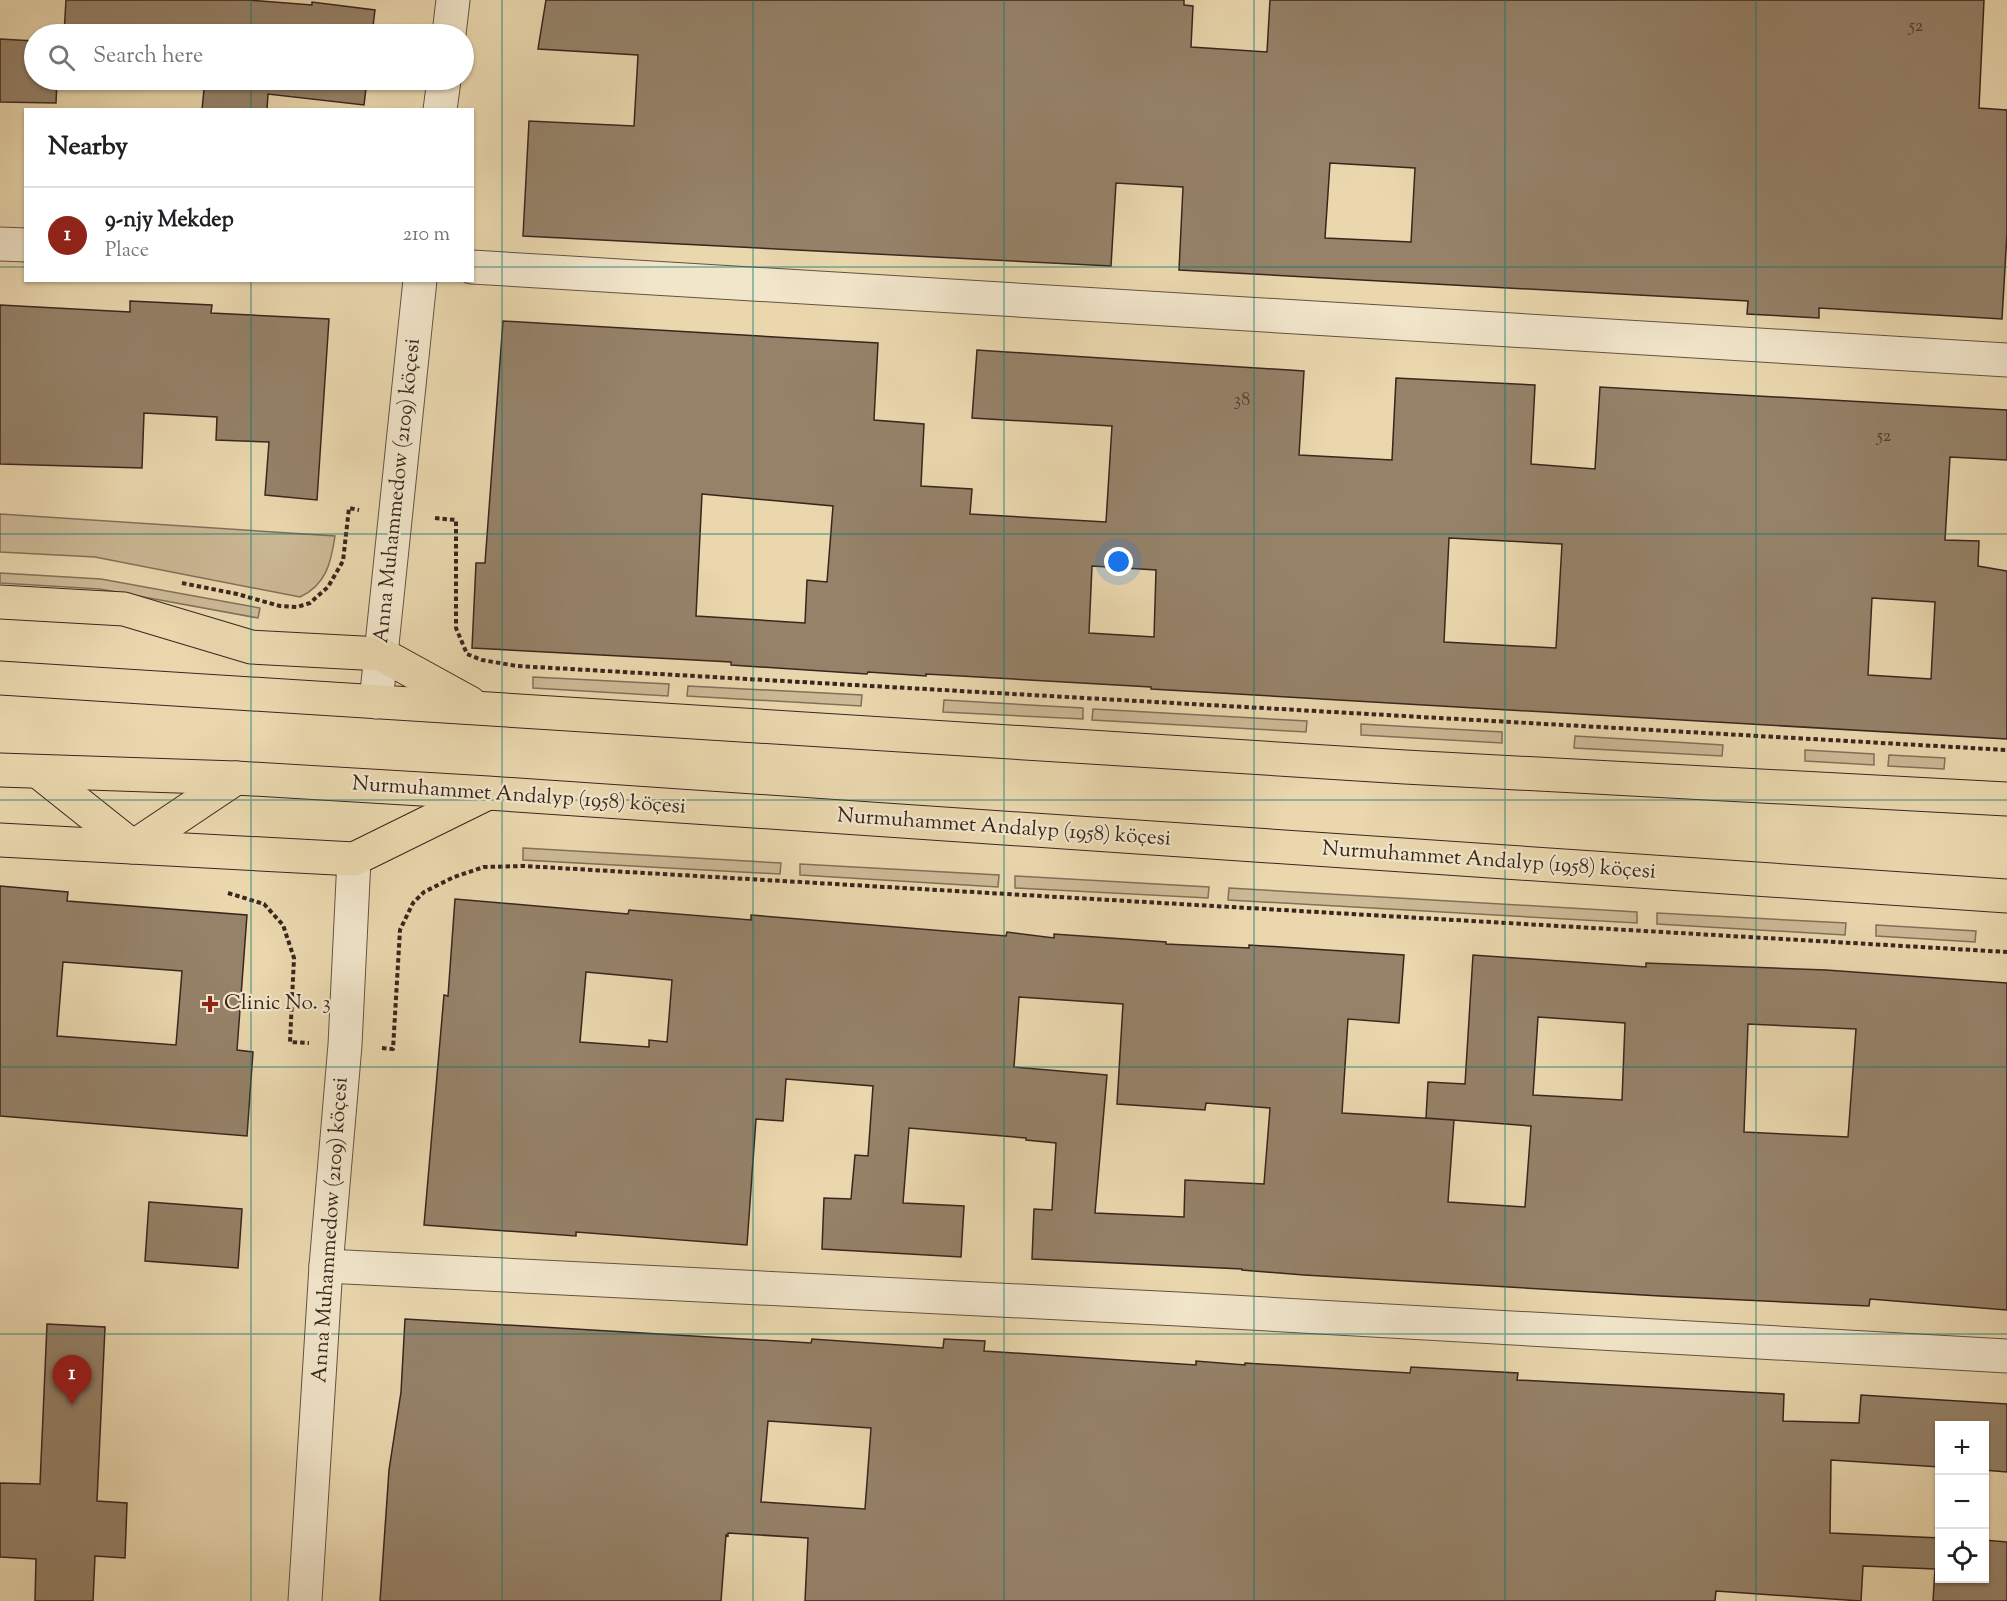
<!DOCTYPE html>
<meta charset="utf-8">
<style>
body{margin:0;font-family:"Sorts Mill Goudy",serif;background:#f6f6f6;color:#202124}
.controls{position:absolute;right:18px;bottom:18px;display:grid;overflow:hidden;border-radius:0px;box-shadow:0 2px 4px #0004}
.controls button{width:54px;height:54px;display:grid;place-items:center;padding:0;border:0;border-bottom:2px solid #e0e0e0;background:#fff;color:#202124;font:30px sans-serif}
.you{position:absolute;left:1119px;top:562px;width:21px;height:21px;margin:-15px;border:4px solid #fff;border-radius:50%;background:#1a73e8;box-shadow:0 0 0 9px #1a73e833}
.badge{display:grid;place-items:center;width:39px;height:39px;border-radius:50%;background:#8f2418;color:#fff;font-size:20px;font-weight:700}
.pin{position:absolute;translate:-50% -50px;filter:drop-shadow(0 2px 3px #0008)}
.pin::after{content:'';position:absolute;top:32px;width:21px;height:18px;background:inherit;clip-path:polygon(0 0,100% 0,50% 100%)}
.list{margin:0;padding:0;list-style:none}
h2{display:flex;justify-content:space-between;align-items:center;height:78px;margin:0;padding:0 24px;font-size:26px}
h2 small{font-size:20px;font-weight:400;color:#757577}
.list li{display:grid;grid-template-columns:39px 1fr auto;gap:18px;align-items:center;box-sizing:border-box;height:96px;padding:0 24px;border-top:2px solid #e0e0e0}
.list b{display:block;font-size:22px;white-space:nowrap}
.list p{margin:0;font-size:20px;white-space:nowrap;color:#757577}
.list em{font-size:20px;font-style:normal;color:#757577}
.icon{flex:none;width:33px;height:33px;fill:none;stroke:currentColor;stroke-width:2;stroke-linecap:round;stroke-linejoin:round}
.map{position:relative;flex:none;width:2007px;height:1601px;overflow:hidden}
.search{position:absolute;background:#fff;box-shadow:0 2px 4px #0004;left:24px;top:24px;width:450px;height:66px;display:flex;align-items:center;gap:15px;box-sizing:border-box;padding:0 21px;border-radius:33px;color:#757577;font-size:22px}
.panel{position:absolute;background:#fff;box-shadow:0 2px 4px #0004;left:24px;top:108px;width:450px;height:174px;border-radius:0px}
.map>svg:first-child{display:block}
.green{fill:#ccb996;stroke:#82705a;stroke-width:1.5}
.building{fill:#958269;stroke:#38261e;stroke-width:1.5;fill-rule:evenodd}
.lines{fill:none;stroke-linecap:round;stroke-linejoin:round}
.street-casing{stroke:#645242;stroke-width:35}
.primary-casing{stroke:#38261e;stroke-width:35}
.path{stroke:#38261e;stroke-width:4;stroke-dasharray:4.5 3;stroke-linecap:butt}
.street{stroke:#f1e5ca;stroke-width:33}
.primary{stroke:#ead7ae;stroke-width:33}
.grid{fill:none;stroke:#0f766e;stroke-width:1.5;stroke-opacity:0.55}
.poi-dot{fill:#8f2418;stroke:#f1e5ca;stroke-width:2}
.labels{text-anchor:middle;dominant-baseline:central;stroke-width:4.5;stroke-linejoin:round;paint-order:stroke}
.number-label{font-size:18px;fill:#4f3d31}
.street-label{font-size:21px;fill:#38261e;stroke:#f1e5ca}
.poi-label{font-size:21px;fill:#38261e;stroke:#f1e5ca;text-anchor:start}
</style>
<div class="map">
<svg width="2007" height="1601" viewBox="0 0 2007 1601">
<rect width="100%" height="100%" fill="#ead7ae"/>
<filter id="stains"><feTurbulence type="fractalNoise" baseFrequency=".00333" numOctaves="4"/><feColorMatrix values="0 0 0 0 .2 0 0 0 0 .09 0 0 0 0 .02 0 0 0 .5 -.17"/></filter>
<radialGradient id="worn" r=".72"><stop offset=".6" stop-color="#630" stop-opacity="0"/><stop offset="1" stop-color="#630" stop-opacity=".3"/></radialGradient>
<!-- green -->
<g class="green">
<path d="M0,514L335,536C331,563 326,585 300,597L95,557L0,552Z"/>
<polygon points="0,573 101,579 260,608 258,618 100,589 0,583"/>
<polygon points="533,677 669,684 668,696 533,688"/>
<polygon points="688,686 862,695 861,706 687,696"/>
<polygon points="944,700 1083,708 1083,719 943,712"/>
<polygon points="1093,709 1307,721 1306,732 1092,720"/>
<polygon points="1361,724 1502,732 1502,743 1361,735"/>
<polygon points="1575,736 1723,745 1722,756 1574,748"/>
<polygon points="1805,750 1874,754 1874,765 1805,761"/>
<polygon points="1889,755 1945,758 1944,769 1888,766"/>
<polygon points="523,848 781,863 780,874 523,860"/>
<polygon points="800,864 999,875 998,887 800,875"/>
<polygon points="1015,876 1209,887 1208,898 1015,888"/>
<polygon points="1229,888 1637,912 1637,923 1228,900"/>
<polygon points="1657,913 1846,923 1845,935 1657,924"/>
<polygon points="1876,925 1976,931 1975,942 1876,936"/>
</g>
<!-- building -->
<g class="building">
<polygon points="66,0 248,0 312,5 312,2 375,10 372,34 64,34"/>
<path d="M546,0H1184V5L1193,6L1191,47L1267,52L1270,0H1984L1979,108L2007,110V233L2002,319L1819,308V318L1747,314L1748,301L1179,270L1183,187L1116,183L1111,266L523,236L529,121L634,126L638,55L538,49ZM1330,163L1415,168L1411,242L1325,238Z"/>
<polygon points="0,39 34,41 34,80 367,80 364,105 268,94 267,110 202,110 204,89 57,80 56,103 0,102"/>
<polygon points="130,301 212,305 211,313 329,319 317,500 265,495 269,442 216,440 217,417 144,413 142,468 0,464 0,305 130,312"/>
<path d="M503,321L878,343L874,420L924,424L921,486L972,489L970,514L1106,522L1112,426L972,418L977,350L1304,371L1299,455L1392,460L1396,378L1535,385L1531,464L1595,469L1600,387L2007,410V460L1950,457L1945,540L1979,541L1978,566L2007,571V739L1151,689V687L926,674V676L868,672L867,674L731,665V662L472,648L476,563H485ZM702,494L833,506L827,582L807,580L805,623L696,616ZM1449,538L1562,544L1556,648L1444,642ZM1092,566L1156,570L1154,637L1089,633ZM1872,598L1935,602L1931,679L1868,675Z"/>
<path d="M0,886L68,892L67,901L247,915L237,1050L253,1052L247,1136L0,1116ZM63,962L182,971L176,1045L57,1036Z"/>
<path d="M455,899L628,914L629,910L751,920V915L1006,936L1007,932L1054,938V934L1166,942V944L1249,948V945L1404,955L1399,1023L1348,1019L1342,1113L1454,1120L1448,1202L1525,1207L1531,1126L1426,1118L1428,1082L1465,1084L1473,955L1646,967V963L1826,970L2007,983V1310L1870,1299L1869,1306L1660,1296L1304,1275L1242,1270V1269L1032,1259L1034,1209L1052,1210L1056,1143L1026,1140V1138L909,1128L903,1203L964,1206L961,1257L822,1249L824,1198L851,1199L855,1155L868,1156L873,1086L786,1079L783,1121L756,1119L747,1245L576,1232V1236L424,1225L444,995L448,996ZM586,972L672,980L667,1042L649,1040V1047L580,1042ZM1019,997L1123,1004L1117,1104L1205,1110L1206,1103L1270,1108L1264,1184L1185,1180L1184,1217L1095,1213L1107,1075L1014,1067ZM1538,1017L1625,1023L1622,1100L1533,1095ZM1748,1024L1856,1029L1848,1137L1744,1132Z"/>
<polygon points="149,1202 242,1209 238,1268 145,1261"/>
<path d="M405,1319L811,1343L812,1339L943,1348L944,1339L985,1341L984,1351L1196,1365V1361L1245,1365V1363L1410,1373L1411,1367L1518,1373L1517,1380L1784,1394L1783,1421L1859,1423L1861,1395L2007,1404V1472L1984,1470V1425H1940V1467L1831,1460L1830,1533L1940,1538V1578H1984V1540L2007,1542V1601H1933L1935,1569L1863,1566L1861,1601L1716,1591L1715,1601H805L808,1538L728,1533V1536L726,1535L721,1601H380L389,1470L401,1392ZM768,1421L871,1428L865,1509L761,1502Z"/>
<polygon points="47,1324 105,1327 97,1501 127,1503 125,1558 95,1556 93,1601 35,1601 36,1559 0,1557 0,1483 40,1484"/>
</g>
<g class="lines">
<!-- street casing -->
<g class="street-casing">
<g id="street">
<polyline points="449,34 453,0"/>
<polyline points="440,110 444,80"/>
<polyline points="0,244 26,245"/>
<polyline points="472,267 2007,360"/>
<polyline points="376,702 420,280"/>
<polyline points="326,1266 1178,1309 2007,1356"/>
<polyline points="305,1601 326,1266 345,1045 354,859"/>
</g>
</g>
<!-- primary casing -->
<g class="primary-casing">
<g id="primary">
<polyline points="0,602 124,609 251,647 381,654 470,703"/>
<polyline points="0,678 1405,767 2007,799"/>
<polyline points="0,770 236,778 488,793 2007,896"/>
<polyline points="39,772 133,847 236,778"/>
<polyline points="0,840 354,859 486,794"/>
</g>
</g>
<!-- path -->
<g class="path">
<polyline points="435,518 456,520 456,628 467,654 482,660 517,666 2007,750"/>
<polyline points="182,583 237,594 280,606 297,607 310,603 328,587 343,561 349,508 359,510"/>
<polyline points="228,893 264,904 283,925 294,958 290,1042 309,1043"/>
<polyline points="382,1048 393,1049 400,930 413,903 424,892 454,877 484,867 524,866 2007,952"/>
</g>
<!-- street -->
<use href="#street" class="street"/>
<!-- primary -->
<use href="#primary" class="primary"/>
</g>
<!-- grid -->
<path class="grid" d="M251,0V34M502,0V1601M753,0V1601M1004,0V1601M1254,0V1601M1505,0V1601M1756,0V1601M251,80V110M0,267H26M472,267H2007M251,280V1601M0,534H2007M0,800H2007M0,1067H2007M0,1334H2007"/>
<!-- markers -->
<path class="poi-dot" d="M207 995h6v6h6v6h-6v6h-6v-6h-6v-6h6z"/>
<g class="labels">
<!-- number labels -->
<g class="number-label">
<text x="1916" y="27">52</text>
<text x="1242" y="401">38</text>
<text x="1884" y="437">52</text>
</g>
<!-- street labels -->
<g class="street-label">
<text transform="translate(398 491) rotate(-84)">Anna Muhammedow (2109) köçesi</text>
<text transform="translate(519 796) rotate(4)">Nurmuhammet Andalyp (1958) köçesi</text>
<text transform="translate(1004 828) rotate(4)">Nurmuhammet Andalyp (1958) köçesi</text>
<text transform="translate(1489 861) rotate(4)">Nurmuhammet Andalyp (1958) köçesi</text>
<text transform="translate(331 1230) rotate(-86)">Anna Muhammedow (2109) köçesi</text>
</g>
<!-- poi labels -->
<g class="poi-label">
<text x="224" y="1004">Clinic No. 3</text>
</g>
</g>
<rect width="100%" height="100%" filter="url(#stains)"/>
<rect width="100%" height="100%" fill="url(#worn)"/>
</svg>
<div class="controls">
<button>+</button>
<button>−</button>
<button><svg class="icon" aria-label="locate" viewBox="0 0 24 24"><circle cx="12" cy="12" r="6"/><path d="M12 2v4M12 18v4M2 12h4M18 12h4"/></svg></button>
</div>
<div class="you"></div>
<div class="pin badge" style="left:72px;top:1405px">1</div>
<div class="search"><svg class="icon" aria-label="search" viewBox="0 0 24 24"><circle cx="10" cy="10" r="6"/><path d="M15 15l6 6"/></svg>Search here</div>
<section class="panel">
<h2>Nearby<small></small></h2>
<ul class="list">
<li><span class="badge">1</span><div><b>9-njy Mekdep</b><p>Place</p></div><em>210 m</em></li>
</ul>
</section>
</div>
